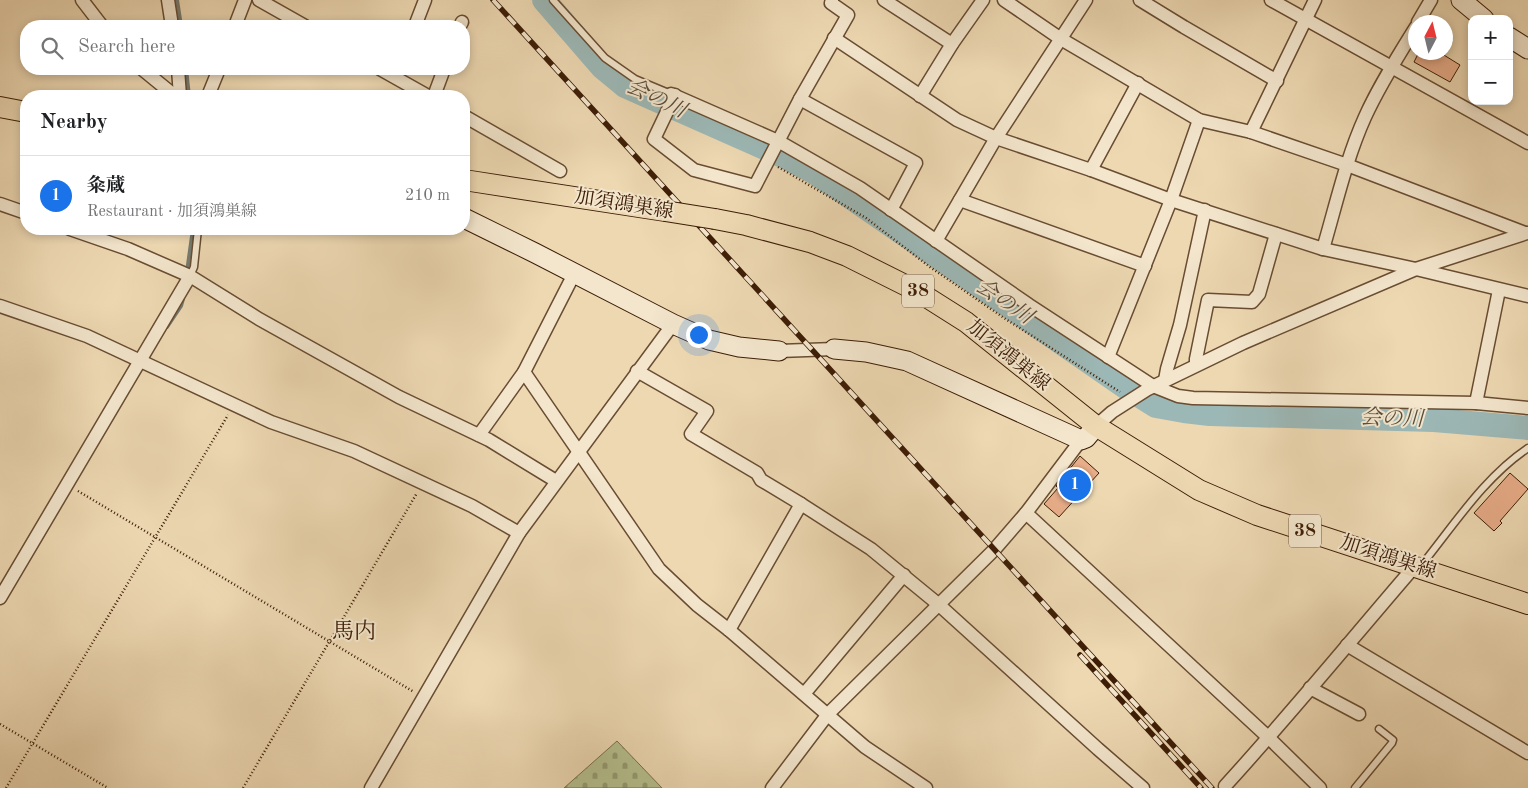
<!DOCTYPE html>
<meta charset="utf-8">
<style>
body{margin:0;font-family:"Old Standard TT","Noto Serif JP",serif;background:#f2f2f2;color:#202124}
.controls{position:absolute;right:15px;top:15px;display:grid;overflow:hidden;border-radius:10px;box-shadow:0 2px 8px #0003}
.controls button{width:45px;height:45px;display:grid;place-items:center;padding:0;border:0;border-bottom:1px solid #e0e0e0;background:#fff;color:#202124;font:25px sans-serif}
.compass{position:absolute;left:1408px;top:15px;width:45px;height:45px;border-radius:50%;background:#fff;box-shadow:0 2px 8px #0003;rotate:7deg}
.you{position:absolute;left:698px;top:334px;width:18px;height:18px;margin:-12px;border:4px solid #fff;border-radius:50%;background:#1a73e8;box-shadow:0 0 0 8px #1a73e833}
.badge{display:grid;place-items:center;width:32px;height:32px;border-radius:50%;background:#1a73e8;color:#fff;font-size:16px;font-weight:700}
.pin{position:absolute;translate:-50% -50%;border:2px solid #fff;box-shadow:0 1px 5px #0006}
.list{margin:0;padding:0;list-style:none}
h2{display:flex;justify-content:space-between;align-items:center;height:65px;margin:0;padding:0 20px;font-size:21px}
h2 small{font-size:16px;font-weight:400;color:#757577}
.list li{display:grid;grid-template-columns:32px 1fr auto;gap:15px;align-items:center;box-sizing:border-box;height:80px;padding:0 20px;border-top:1px solid #e0e0e0}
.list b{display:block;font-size:19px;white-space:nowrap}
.list p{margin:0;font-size:16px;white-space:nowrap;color:#757577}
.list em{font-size:16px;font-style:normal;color:#757577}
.icon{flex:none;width:28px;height:28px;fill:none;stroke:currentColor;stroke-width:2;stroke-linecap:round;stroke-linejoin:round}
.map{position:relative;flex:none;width:1528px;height:788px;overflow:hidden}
.search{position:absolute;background:#fff;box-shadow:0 2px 8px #0003;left:20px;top:20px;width:450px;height:55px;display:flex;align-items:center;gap:12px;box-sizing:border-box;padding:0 18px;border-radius:20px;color:#757577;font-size:19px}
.panel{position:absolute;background:#fff;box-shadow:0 2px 8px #0003;left:20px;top:90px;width:450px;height:145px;border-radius:20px}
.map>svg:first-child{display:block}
.cemetery{fill:url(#cemetery-stones);stroke:#796e4a}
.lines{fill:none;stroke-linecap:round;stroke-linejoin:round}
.stream{stroke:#767a70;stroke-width:4}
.river{stroke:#9cb8b6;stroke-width:24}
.building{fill:#e8ad89;stroke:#3d1d06}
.lane-casing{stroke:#694c31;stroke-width:9}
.street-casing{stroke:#694c31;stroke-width:15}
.secondary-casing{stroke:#3d1d06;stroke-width:21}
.primary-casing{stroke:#3d1d06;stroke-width:22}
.path{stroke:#3d1d06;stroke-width:2.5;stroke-dasharray:1 2.5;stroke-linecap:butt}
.lane{stroke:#f3e6cd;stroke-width:6}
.street{stroke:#f3e6cd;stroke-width:12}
.secondary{stroke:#f3e6cd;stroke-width:19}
.primary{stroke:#edd8b2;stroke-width:20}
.rail-casing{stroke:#3d1d06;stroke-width:5.5}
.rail{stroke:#f3e6cd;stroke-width:4;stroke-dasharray:11;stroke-linecap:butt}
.primary-bridge-casing{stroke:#3d1d06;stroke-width:22;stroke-linecap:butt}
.primary-bridge{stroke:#edd8b2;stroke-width:20}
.labels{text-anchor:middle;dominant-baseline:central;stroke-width:4;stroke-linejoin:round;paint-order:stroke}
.shield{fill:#f3e6cd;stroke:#745942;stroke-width:1}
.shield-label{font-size:19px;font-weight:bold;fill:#3d1d06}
.street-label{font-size:20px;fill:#3d1d06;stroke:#f3e6cd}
.water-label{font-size:21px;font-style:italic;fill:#5a4c3b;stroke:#f3e6cd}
.quarter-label{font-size:22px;fill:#3d1d06;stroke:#f3e6cd}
</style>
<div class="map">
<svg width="1528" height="788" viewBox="0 0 1528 788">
<defs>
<pattern id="cemetery-stones" width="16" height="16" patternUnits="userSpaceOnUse" patternTransform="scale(1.25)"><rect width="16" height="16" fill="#b5bf8e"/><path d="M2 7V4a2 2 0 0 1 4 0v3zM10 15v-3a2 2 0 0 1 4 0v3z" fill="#949b72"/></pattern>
</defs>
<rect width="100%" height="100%" fill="#edd8b2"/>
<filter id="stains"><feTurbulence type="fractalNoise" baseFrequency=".004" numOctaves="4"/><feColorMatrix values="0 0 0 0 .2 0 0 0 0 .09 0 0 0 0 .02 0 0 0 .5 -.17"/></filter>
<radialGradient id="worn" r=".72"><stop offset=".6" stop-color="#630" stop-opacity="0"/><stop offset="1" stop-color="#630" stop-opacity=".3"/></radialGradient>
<!-- cemetery -->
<polygon class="cemetery" points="617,741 662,788 564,788"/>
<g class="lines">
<!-- stream -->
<g class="stream">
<polyline points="177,0 181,26"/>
<polyline points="186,69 189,96"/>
<polyline points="187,272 193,229"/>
<polyline points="167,327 181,306 183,299"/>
</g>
<!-- river -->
<polyline class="river" points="544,0 602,67 625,86 785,157 814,172 1127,388 1156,406 1184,411 1210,414 1434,420 1528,428"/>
</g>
<!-- building -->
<g class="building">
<polygon points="1419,52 1439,52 1460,65 1450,82 1414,62"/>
<polygon points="1080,456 1099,473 1059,517 1044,504 1058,488 1056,486"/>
<polygon points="1510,473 1528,489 1500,521 1502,523 1494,531 1474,513"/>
</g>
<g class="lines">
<!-- lane casing -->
<g class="lane-casing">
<g id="lane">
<polyline points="553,0 605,58 635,79 671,94"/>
<polyline points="190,276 194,267 198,229"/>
<path d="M1420,564L1424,562C1456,522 1485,477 1528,448"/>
<polyline points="1355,788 1392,743 1393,740 1379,729"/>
</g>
</g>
<!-- street casing -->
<g class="street-casing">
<g id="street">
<polyline points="82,0 102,26"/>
<polyline points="168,0 172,26"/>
<polyline points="259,0 305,26"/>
<polyline points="884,0 952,44"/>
<polyline points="1004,0 1061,39 1199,120 1251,132 1347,165 1525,233"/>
<polyline points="1140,0 1184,27 1277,81"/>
<polyline points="1271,0 1528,143"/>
<polyline points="1418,22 1431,0"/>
<polyline points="235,26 245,0"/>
<polyline points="415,26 425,0"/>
<polyline points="460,26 462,22"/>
<polyline points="834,38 957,120 996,138 1091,170 1171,200 1323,249 1416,269 1528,296"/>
<polyline points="142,69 175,96"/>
<polyline points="178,69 180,96"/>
<polyline points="380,69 428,96"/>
<polyline points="671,94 778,141 860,188 1029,305 1153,386 1178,396 1193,398 1476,403 1528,408"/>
<polyline points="675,95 654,139 694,170 755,186 800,99 848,15 831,3 832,0"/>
<polyline points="208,96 219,69"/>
<polyline points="434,96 444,69"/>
<polyline points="920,96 952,44 983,0"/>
<polyline points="800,99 916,163 891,210"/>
<polyline points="464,116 560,171"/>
<polyline points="1251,132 1315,0"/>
<polyline points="1091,170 1138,83"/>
<polyline points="960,200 1145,266"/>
<polyline points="0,204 26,213"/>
<polyline points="70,229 128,249 190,276 259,319 399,397 489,440 556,481"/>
<polyline points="936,241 996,138 1086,0"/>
<path d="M1323,249C1336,205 1346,159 1365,117C1379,86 1398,56 1416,27"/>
<polyline points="0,306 87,336 271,422 354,451 472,506 519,533"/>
<polyline points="779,351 834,349"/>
<polyline points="1108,357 1171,200 1199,120"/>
<polyline points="1196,364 1196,359 1208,300 1252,302 1259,294 1276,234"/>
<polyline points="637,371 707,411 691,434 757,473 761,480 801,504"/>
<polyline points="524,372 659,569 697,605 729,630 865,747 926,788"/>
<polyline points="1165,380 1167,369 1180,325 1205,210"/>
<polyline points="1476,403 1499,290"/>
<polyline points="1096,426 1112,412 1148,389 1243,343 1416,269 1527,233"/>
<polyline points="479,435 524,372 574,274"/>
<polyline points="1026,513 1269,738 1320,788"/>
<polyline points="0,598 190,276"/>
<polyline points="729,630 801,504 871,549 938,604 1098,749 1143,788"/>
<polyline points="1347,645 1528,753"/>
<polyline points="1310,688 1359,714"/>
<polyline points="804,694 904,575"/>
<path d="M1225,786C1290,715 1351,640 1414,567"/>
<polyline points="371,788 519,533 673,324"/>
<polyline points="772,788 828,714 994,550 1026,513 1081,440"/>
</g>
</g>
<!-- secondary casing -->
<g class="secondary-casing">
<g id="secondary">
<polyline points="1461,0 1484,19"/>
<polyline points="1509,37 1528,49"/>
<polyline points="464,218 535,253 673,324 709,340 739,347 779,351"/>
<polyline points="834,349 866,352 907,361 1081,440 1086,438 1096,426"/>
</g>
</g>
<!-- primary casing -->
<g class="primary-casing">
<g id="primary">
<polyline points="0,107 26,112"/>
<polyline points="464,180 665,211"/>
<polyline points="715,219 746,225 810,242 847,256 917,291 966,322 1096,426 1199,490 1257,515 1528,604"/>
</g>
</g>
<!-- path -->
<g class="path">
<polyline points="778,167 866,218 930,267 1004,318 1120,392"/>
<polyline points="78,491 414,692"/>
<polyline points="0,724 108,788"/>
<polyline points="6,788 228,415"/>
<polyline points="243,788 417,493"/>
</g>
<!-- lane -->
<use href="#lane" class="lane"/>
<!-- street -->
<use href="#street" class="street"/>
<!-- secondary -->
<use href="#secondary" class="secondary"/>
<!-- primary -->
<use href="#primary" class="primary"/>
<!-- rail casing -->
<g class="rail-casing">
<g id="rail">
<polyline points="493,0 1212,788"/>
<polyline points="1080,655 1201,788"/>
</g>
</g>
<!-- rail -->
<use href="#rail" class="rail"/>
<!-- primary-bridge casing -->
<g class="primary-bridge-casing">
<polyline id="primary-bridge" points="665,211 715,219"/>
</g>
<!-- primary-bridge -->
<use href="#primary-bridge" class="primary-bridge"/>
</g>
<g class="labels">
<!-- shield labels -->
<g class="shield">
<rect x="902" y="274.5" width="32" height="33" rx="4"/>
<rect x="1289" y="514.5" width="32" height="33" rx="4"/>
</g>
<g class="shield-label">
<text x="918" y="291">38</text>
<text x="1305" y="531">38</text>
</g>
<!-- street labels -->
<g class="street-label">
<text transform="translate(624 205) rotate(9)">加須鴻巣線</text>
<text transform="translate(1008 356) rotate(39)">加須鴻巣線</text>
<text transform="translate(1388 558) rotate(18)">加須鴻巣線</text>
</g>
<!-- water labels -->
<g class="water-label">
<text transform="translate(656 99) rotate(26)">会の川</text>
<text transform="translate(1004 302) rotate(34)">会の川</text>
<text transform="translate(1392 419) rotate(2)">会の川</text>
</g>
<!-- quarter labels -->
<g class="quarter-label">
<text x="354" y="632">馬内</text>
</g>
</g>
<rect width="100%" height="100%" filter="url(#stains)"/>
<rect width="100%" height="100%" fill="url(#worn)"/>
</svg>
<div class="controls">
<button>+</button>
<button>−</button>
</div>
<svg class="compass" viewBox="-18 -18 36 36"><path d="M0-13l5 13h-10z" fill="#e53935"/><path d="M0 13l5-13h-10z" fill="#757577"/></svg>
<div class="you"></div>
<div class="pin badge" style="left:1075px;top:485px">1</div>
<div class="search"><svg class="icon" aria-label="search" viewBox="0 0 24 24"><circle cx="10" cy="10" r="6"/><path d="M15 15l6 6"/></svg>Search here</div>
<section class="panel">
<h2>Nearby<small></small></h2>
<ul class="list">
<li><span class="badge">1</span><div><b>粂蔵</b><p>Restaurant · 加須鴻巣線</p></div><em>210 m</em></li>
</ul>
</section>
</div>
